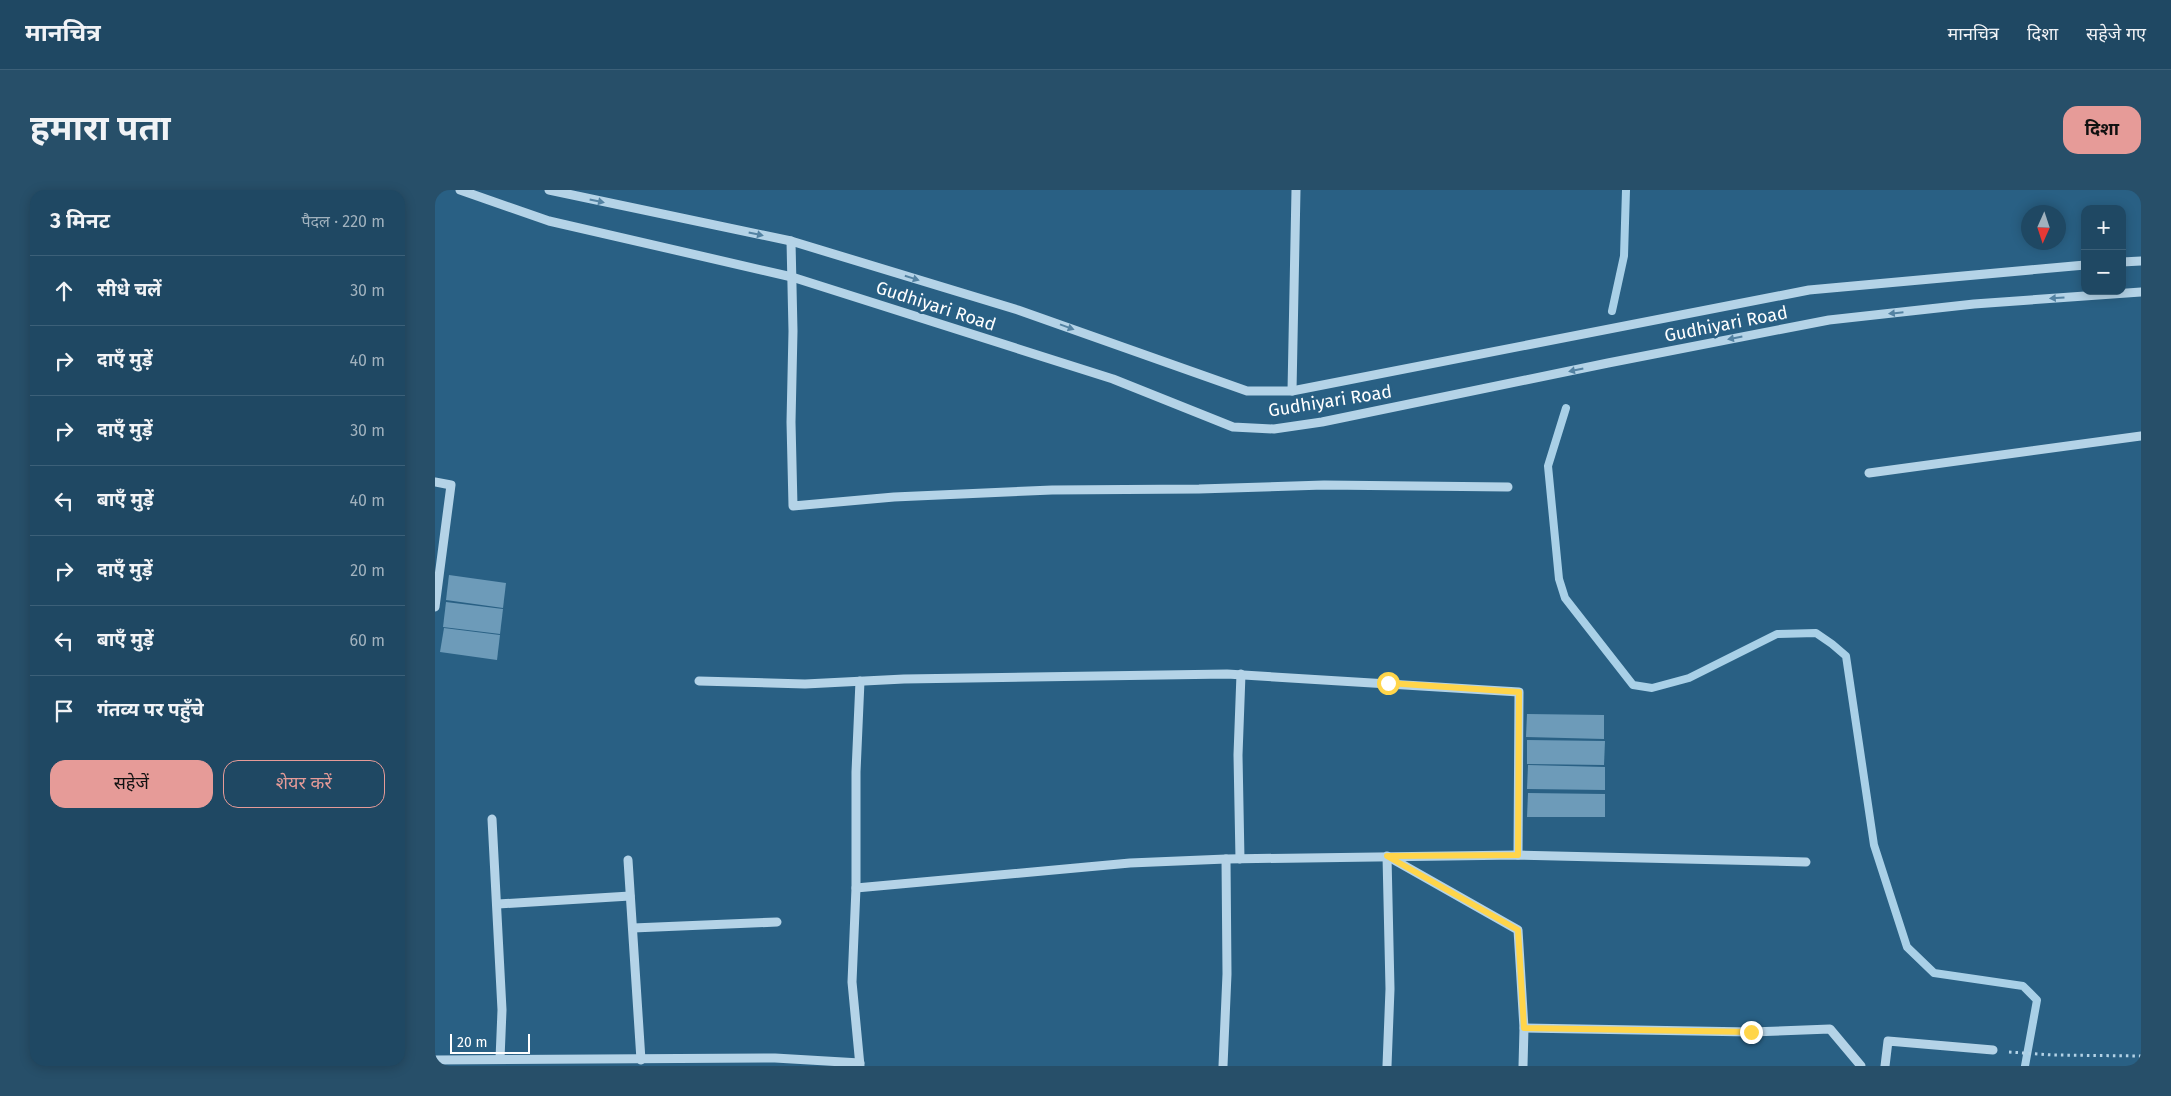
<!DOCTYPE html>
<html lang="hi">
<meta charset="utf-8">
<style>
body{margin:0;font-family:"Fira Sans","Noto Sans Devanagari",sans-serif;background:#274f69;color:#f1f3f6}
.controls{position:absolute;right:15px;top:15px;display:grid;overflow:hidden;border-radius:10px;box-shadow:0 2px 12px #0003}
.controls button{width:45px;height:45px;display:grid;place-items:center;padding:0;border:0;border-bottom:1px solid #3c6078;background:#1f4863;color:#f1f3f6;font:25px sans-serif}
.compass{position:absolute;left:1586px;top:15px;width:45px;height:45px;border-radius:50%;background:#1f4863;box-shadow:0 2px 12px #0003;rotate:183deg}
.scale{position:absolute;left:15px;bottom:12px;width:80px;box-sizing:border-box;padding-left:5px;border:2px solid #fff;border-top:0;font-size:14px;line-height:18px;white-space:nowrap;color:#fff;-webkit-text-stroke:4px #296084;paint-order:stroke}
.stop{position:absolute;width:15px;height:15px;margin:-11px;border:4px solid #ffd54a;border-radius:50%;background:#fff}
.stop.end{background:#ffd54a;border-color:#fff;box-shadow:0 1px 5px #0008}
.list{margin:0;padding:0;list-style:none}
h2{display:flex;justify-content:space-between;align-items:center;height:65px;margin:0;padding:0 20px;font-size:21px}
h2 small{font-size:16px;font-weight:400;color:#a1b2be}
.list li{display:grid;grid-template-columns:32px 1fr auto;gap:15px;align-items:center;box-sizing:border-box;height:70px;padding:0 20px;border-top:1px solid #3c6078}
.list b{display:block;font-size:19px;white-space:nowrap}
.list em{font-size:16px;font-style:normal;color:#a1b2be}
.actions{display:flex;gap:10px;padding:15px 20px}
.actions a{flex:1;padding:11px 0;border:1px solid #e69b98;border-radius:15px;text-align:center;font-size:18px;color:#e69b98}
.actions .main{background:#e69b98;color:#111}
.icon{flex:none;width:28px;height:28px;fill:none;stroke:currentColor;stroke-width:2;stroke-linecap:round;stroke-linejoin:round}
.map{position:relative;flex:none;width:1706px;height:876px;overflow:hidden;border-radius:15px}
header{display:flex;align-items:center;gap:30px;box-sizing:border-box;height:70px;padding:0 25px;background:#1f4863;border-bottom:1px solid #3c6078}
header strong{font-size:24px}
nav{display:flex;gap:28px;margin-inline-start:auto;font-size:18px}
.intro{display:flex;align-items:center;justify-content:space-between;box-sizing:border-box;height:120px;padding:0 30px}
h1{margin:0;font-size:35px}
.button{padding:12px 22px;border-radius:15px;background:#e69b98;color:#111;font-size:18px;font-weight:700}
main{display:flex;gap:30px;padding:0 30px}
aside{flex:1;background:#1f4863;border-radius:15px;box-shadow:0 2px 12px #0003}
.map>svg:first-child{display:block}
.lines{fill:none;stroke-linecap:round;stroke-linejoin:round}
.stream{stroke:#a9d0e7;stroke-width:8}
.building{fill:#6d9bb9}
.path{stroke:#b4d3e7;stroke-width:3;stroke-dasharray:2.5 4;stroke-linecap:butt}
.minor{stroke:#b4d3e7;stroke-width:9}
.oneway{fill:#5382a2}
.route{stroke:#ffd54a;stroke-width:6}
.labels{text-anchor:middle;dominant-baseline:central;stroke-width:5;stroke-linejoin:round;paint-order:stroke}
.street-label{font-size:18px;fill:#fff;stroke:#296084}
</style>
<header>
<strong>मानचित्र</strong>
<nav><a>मानचित्र</a><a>दिशा</a><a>सहेजे गए</a></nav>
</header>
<div class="intro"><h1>हमारा पता</h1><a class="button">दिशा</a></div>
<main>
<aside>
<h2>3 मिनट<small>पैदल · 220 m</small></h2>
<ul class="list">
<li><svg class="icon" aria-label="ahead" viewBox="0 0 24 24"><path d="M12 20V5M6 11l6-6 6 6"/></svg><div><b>सीधे चलें</b></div><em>30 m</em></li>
<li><svg class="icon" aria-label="right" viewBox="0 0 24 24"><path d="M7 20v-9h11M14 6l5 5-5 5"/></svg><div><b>दाएँ मुड़ें</b></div><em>40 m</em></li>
<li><svg class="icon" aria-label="right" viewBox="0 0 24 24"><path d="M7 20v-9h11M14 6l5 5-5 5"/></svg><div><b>दाएँ मुड़ें</b></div><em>30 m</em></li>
<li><svg class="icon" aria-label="left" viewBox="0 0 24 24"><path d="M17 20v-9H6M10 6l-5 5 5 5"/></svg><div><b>बाएँ मुड़ें</b></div><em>40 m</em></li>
<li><svg class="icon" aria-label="right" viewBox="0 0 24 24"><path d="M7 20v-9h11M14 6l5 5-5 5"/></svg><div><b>दाएँ मुड़ें</b></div><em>20 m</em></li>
<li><svg class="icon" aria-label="left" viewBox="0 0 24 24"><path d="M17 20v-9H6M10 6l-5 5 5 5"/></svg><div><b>बाएँ मुड़ें</b></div><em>60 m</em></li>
<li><svg class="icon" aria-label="arrive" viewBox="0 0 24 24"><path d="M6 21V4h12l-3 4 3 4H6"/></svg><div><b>गंतव्य पर पहुँचे</b></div></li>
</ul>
<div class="actions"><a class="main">सहेजें</a><a>शेयर करें</a></div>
</aside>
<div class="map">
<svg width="1706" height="876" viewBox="0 0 1706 876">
<rect width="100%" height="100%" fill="#296084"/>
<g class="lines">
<!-- stream -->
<g class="stream">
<polyline points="1177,121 1189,66 1191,0"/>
<polyline points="1131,218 1113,276 1124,389 1130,408 1198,495 1217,498 1254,488 1342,444 1381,443 1397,454 1411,466 1439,655 1472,757 1499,783 1588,796 1602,810 1590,876"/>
</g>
</g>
<!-- building -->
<g class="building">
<polygon points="14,385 71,393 68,418 11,410"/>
<polygon points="11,412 68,419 65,444 8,437"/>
<polygon points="9,438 65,445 62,470 5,462"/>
<polygon points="1092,524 1169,525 1169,549 1091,547"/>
<polygon points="1092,550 1170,551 1169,575 1092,574"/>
<polygon points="1093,575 1170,577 1170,600 1092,599"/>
<polygon points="1093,603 1170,604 1170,627 1092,627"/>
</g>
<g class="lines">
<!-- path -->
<polyline class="path" points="1574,862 1618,865 1706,866"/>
<!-- minor -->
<g class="minor">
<polyline points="25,0 114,31 357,87 678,189 798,237 839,239 887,232 1173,173 1394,130 1539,114 1706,102"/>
<polyline points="114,0 356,51 583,120 812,201 857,201 1374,100 1650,75"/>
<polyline points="356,51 358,141 356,232 358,316 459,307 617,300 764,299 889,295 1073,297"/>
<polyline points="1687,72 1706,71"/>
<polyline points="857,201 861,0"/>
<polyline points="1434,283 1706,246"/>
<polyline points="0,292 16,295 0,417"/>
<polyline points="264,491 370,494 469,489 792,484 1084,502 1083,665"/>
<polyline points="425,491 421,582 421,698 417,792 425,876"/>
<polyline points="57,629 67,820 65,869"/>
<polyline points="954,667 1083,740 1089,838 1088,876"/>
<polyline points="805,669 803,565 806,484"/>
<polyline points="193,670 206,870"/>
<polyline points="421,698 695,673 791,669 1083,665 1371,672"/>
<polyline points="63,714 195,706"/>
<polyline points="198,738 342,732"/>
<polyline points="1089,838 1316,842 1395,839 1426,876"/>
<polyline points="0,870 340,868 425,873"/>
<polyline points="788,876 792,784 791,669"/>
<polyline points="952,876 955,799 952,666"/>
<polyline points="1450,876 1453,851 1558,860"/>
</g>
</g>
<!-- one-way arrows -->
<defs><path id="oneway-solid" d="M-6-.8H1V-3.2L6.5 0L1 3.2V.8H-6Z" transform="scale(1.25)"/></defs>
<g class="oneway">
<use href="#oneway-solid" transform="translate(162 11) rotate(12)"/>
<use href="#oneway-solid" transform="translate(321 44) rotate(12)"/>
<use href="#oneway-solid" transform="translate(477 88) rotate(17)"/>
<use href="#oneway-solid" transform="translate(1622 108) rotate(176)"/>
<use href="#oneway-solid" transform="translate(1461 123) rotate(174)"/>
<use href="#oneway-solid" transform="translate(632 137) rotate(20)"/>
<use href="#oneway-solid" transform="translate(1300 148) rotate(169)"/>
<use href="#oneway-solid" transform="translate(1141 180) rotate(168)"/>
</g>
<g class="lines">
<!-- route -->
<polyline class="route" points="953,493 1084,502 1083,665 952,666 1083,740 1089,838 1316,842"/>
</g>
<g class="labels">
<!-- street labels -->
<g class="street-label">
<text transform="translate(501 116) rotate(18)">Gudhiyari Road</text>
<text transform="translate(1291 134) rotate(-11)">Gudhiyari Road</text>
<text transform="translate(895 211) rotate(-9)">Gudhiyari Road</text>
</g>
</g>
</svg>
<div class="controls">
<button>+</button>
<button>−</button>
</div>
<svg class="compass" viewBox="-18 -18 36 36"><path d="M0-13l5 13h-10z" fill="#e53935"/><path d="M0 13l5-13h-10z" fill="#a1b2be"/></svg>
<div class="scale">20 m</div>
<div class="stop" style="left:953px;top:493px"></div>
<div class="stop end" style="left:1316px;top:842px"></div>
</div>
</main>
